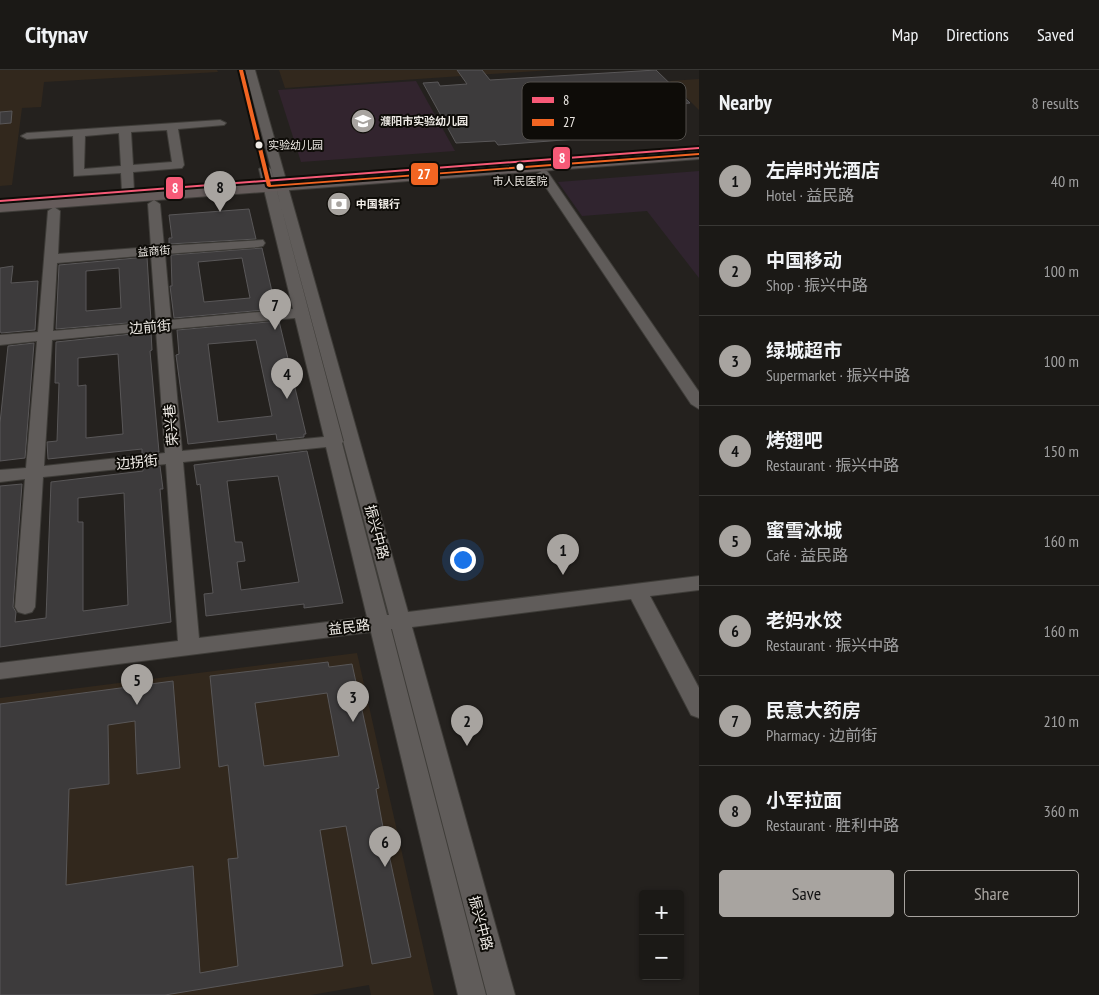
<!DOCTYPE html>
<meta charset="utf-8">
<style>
body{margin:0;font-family:"PT Sans Narrow","Noto Sans SC",sans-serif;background:#282623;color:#f1f3f6}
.controls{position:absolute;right:15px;bottom:15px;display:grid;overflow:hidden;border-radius:5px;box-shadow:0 1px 4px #0004}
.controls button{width:45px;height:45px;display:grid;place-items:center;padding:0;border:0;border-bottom:1px solid #393835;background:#1b1916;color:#f1f3f6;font:25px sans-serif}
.you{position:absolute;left:462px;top:489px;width:18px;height:18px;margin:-12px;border:4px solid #fff;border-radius:50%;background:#1a73e8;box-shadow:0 0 0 8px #1a73e833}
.badge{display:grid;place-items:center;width:32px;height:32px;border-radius:50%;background:#a8a4a0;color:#111;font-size:16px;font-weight:700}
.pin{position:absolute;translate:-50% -41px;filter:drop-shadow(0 1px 2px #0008)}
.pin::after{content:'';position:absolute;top:26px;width:18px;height:15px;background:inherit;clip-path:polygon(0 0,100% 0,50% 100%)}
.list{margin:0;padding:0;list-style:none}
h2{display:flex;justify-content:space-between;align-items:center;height:65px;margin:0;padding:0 20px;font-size:21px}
h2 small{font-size:16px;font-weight:400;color:#a0a0a1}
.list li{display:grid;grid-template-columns:32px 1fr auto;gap:15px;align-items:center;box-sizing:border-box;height:90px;padding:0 20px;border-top:1px solid #393835}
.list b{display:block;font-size:19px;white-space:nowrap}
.list p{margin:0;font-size:16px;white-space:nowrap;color:#a0a0a1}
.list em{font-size:16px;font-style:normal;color:#a0a0a1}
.actions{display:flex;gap:10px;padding:15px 20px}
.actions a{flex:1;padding:11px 0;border:1px solid #a8a4a0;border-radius:5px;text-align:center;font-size:18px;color:#a8a4a0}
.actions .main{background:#a8a4a0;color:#111}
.map{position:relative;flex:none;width:699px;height:925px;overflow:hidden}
header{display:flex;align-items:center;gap:30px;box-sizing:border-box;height:70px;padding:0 25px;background:#1b1916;border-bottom:1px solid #393835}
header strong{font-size:24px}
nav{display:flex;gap:28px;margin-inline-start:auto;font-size:18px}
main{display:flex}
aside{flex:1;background:#1b1916}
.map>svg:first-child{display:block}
.built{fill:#32281d}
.education{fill:#32242e}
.medical{fill:#30242f}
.building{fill:#3d3b3c;stroke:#595758;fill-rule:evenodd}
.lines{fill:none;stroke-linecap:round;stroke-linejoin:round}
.minor-casing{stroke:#3e3c38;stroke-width:2}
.major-casing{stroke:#3e3c38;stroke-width:2}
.minor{fill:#605c5a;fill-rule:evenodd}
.major{fill:#655c5b;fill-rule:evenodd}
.bus-1-casing{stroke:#0e0c08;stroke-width:4}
.bus-2-casing{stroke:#0e0c08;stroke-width:4}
.bus-1{fill:#f75a77;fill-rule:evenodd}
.bus-2{fill:#f26522;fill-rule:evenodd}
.bus-dot{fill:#efebe6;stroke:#0e0c08;stroke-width:2}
.labels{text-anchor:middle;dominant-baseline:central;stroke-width:4;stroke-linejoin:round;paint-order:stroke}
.far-poi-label{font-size:11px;font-weight:bold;fill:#efebe6;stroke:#0e0c08;text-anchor:start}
.far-bus-label{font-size:11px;fill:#efebe6;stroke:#0e0c08;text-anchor:start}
.far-street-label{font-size:11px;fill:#efebe6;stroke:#0e0c08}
.street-label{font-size:14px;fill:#efebe6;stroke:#0e0c08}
.key{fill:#0e0c08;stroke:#524f4b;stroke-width:1}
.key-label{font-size:14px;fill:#efebe6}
.line-badge{stroke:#0e0c08;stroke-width:2}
.badge-label{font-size:14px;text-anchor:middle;font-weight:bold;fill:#fff}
</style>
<header>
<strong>Citynav</strong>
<nav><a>Map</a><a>Directions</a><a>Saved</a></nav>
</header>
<main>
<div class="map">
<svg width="699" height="925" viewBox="0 0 699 925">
<rect width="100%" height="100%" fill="#24211e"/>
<!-- built -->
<g class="built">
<polygon points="0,0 217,0 218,2 44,12 41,37 22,38 12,115 0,116"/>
<polygon points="279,0 551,0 285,18"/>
<polygon points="699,9 699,40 670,11"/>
<polygon points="357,583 434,925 371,925 369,915 311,925 0,925 0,628"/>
</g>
<!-- education -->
<polygon class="education" points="416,11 455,81 301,92 278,20"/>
<!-- medical -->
<polygon class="medical" points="699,101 699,208 647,141 582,146 558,112"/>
<!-- building -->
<g class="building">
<polygon points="457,0 482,0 490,10 656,0 690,33 656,36 680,61 498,75 495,71 456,73 423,13 438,12 440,16 467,14"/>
<polygon points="12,41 11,53 0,54 0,42"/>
<polygon points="249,139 256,169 169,174 169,168 172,168 169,145"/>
<path d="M262,178L276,239L174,248L170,216H172L171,185ZM242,188L250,228L204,232L198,192Z"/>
<path d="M147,187L151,251L56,259L59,195ZM119,198L121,238L86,241V201Z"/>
<polygon points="13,196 11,213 38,211 35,260 1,263 0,261 0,198"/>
<path d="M279,251L306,364H304V367L277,370L276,364L188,374L176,285L179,284L177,260ZM256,270L272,346L218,352L208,274Z"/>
<path d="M151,262L152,280L150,281L159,382L142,384V379L48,389L47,372L57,371L59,313H55L56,272ZM118,284L123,364L86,368V315L78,316V288Z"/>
<polygon points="34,273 25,388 0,391 0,353 8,276"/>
<path d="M307,381L343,533L304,538V534L206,546L204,524L213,523L200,414L197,415L194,395ZM278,406L299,512L241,520L237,492L245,491L242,472H235L227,411Z"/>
<path d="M160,396L163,419H160L171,552L0,577V416L22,414L13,537L16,542L15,552L46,548L51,412L143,401V398ZM124,423L128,535L83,541V452H78V428Z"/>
<path d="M328,592L329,597L352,594L379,718L376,719L382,752L411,887L372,894L346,756L320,760L343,896L165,925H0V634L173,611L180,698L137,704L135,651L108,655L109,714L69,719L66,815L193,796L200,903L238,896L228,789L238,788L228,695L219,697L210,606ZM327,623L339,686L264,696L255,633Z"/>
</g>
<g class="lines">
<!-- minor casing -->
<g class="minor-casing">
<g id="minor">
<path d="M245,0H255L408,542L699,506V520L650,526L699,618V648L691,645L631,529L412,557L515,925H487L392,559H391L486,925H458L371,562L0,609V593L178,571L166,394L43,407L35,537L32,542L25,544L18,542L15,537L25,409L0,412V400L26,398L37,271L0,275V265L38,262L48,141L54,137L60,141L58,184L151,177L148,134L154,130L160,134L164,176L263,170L265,173L263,176L258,177L165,184L171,250L293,239L259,99L265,95L271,99L344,371L342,373L387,545H389ZM151,185L156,252L53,261L57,193ZM295,248L324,367L182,381L171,259ZM156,260L165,383L44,396L52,270ZM326,377L367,547L199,568L183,392Z"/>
<path d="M220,50L226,53L224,55L178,59L184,95L182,98L133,102L134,121L128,125L122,121L121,103L74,106L73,66L27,69L21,66L27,63ZM167,60L172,92L133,95L131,62ZM119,63L121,96L84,99L85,66Z"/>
<polygon points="543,100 547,101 699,322 699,339 691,334 537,104"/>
</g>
</g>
<!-- major casing -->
<g class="major-casing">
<polygon id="major" points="699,79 699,89 0,142 0,132"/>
</g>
<!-- minor -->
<use href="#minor" class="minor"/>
<!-- major -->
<use href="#major" class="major"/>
<!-- bus-1 casing -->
<g class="bus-1-casing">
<polygon id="bus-1" points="699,77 699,79 0,132 0,130"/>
</g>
<!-- bus-2 casing -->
<g class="bus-2-casing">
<polygon id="bus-2" points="239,0 243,0 271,115 699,83 699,85 269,117 267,116"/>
</g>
<!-- bus-1 -->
<use href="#bus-1" class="bus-1"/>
<!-- bus-2 -->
<use href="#bus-2" class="bus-2"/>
</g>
<!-- icons -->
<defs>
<g id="school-disc" transform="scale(1.25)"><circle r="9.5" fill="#a8a4a0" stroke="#0e0c08"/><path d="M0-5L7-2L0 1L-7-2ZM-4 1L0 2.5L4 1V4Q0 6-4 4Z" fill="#fff"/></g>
<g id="bank-disc" transform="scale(1.25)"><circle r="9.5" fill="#a8a4a0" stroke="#0e0c08"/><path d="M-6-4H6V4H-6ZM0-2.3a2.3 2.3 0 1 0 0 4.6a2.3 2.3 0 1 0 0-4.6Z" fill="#fff"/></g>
</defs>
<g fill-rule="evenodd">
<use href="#school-disc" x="363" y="51"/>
<use href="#bank-disc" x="339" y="134"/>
</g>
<!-- markers -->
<g class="bus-dot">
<circle cx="259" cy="75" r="4.5"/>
<circle cx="520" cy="97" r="4.5"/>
</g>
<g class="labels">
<!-- far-poi labels -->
<g class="far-poi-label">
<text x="380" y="51">濮阳市实验幼儿园</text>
<text x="356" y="134">中国银行</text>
</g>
<!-- far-bus labels -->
<g class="far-bus-label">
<text x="268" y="75">实验幼儿园</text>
<text x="520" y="111" text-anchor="middle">市人民医院</text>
</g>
<!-- far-street labels -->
<g class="far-street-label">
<text transform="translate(154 181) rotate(-4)">益商街</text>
</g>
<!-- street labels -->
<g class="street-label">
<text transform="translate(150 257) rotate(-5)">边前街</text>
<text transform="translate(171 355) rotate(-95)">荣兴巷</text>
<text transform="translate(137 392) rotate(-6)">边拐街</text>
<text transform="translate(377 462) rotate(75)">振兴中路</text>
<text transform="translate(349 557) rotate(-7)">益民路</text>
<text transform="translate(481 853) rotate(75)">振兴中路</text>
</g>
</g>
<!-- legend -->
<rect x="522" y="12" width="164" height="58" rx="8" class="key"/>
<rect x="532" y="27" width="22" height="6" fill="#f75a77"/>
<rect x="532" y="49" width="22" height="7" fill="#f26522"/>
<g class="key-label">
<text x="563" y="35">8</text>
<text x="563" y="57">27</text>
</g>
<g class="line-badge">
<rect x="552" y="76" width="19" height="24" rx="5" fill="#f75a77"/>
<rect x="410" y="92" width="29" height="24" rx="5" fill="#f26522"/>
<rect x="165" y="106" width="19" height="24" rx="5" fill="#f75a77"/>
</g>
<g class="badge-label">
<text x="562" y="93">8</text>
<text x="424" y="109">27</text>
<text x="175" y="123">8</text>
</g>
</svg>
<div class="controls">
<button>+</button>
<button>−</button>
</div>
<div class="you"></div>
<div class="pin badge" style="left:563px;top:505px">1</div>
<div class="pin badge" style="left:467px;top:676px">2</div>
<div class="pin badge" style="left:353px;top:652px">3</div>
<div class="pin badge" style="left:287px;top:329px">4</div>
<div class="pin badge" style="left:137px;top:635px">5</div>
<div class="pin badge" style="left:385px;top:797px">6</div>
<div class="pin badge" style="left:275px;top:260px">7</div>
<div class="pin badge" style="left:220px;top:142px">8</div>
</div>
<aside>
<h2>Nearby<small>8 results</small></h2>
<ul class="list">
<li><span class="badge">1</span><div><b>左岸时光酒店</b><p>Hotel · 益民路</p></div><em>40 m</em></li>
<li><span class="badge">2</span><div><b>中国移动</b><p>Shop · 振兴中路</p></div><em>100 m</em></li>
<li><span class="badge">3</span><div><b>绿城超市</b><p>Supermarket · 振兴中路</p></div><em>100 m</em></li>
<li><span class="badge">4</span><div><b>烤翅吧</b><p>Restaurant · 振兴中路</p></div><em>150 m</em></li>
<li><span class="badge">5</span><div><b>蜜雪冰城</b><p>Café · 益民路</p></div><em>160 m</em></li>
<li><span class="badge">6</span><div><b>老妈水饺</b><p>Restaurant · 振兴中路</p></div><em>160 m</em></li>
<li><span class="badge">7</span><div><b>民意大药房</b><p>Pharmacy · 边前街</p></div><em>210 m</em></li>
<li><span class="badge">8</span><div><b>小军拉面</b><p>Restaurant · 胜利中路</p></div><em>360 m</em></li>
</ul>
<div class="actions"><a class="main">Save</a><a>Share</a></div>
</aside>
</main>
